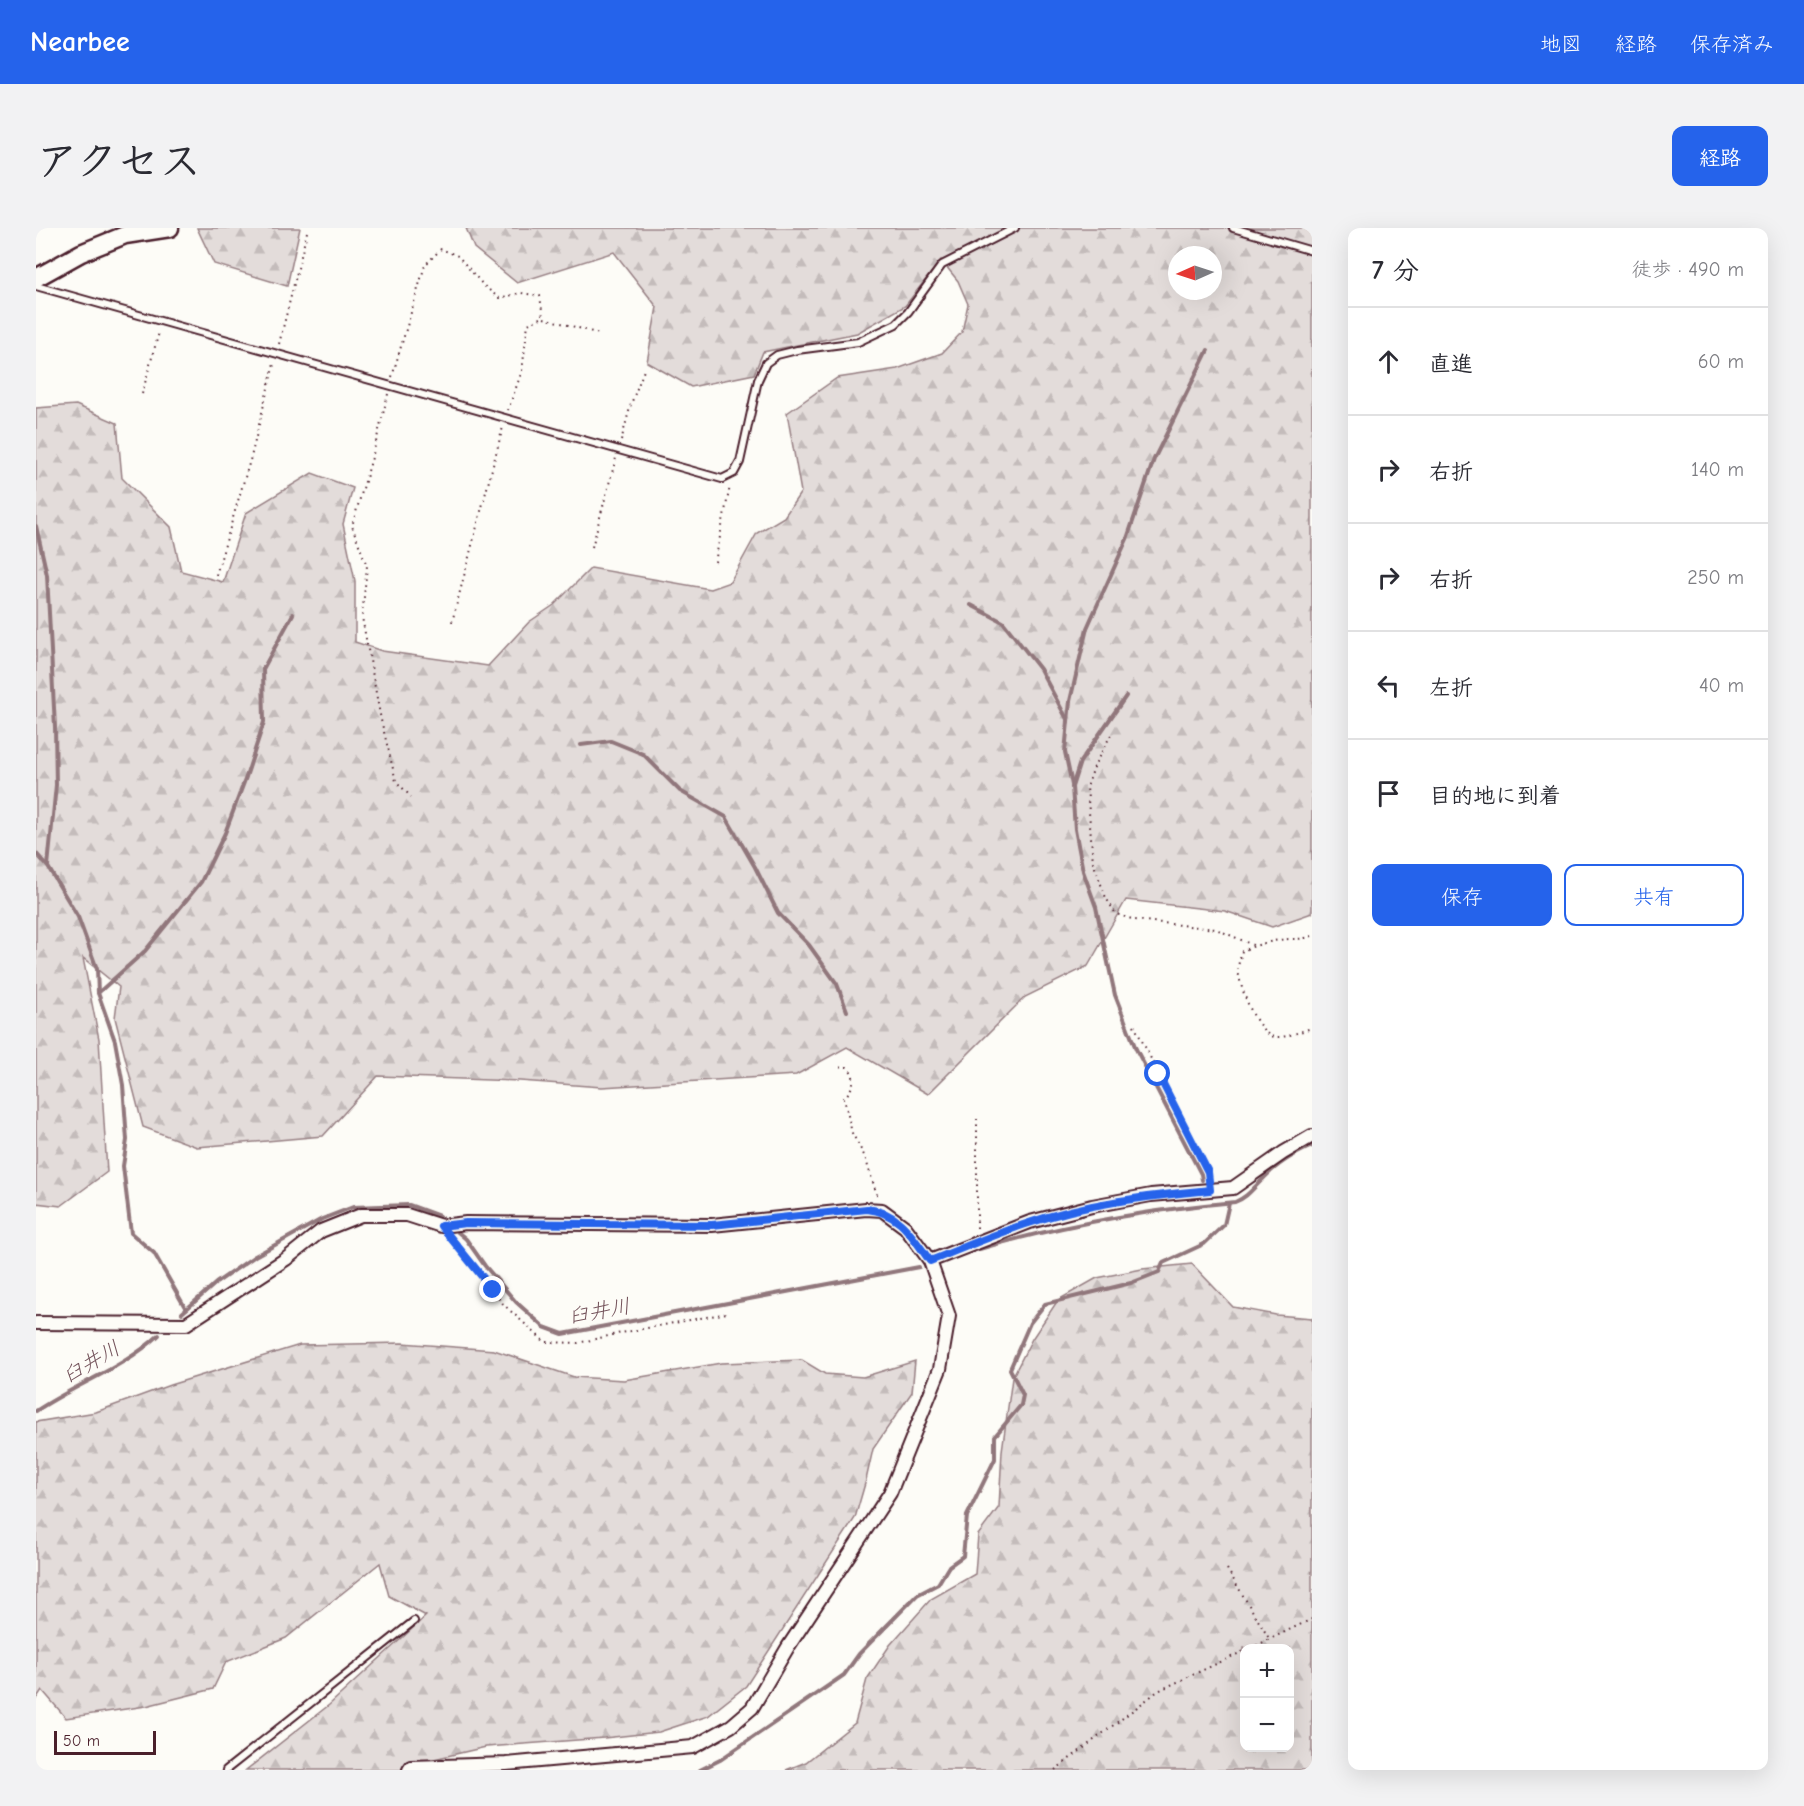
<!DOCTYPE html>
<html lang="ja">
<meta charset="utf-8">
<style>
body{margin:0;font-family:"Comic Neue","Klee One",sans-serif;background:#f2f2f3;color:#2b2b33}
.controls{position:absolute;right:18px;bottom:18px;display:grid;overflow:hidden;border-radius:12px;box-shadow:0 6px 24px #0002}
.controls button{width:54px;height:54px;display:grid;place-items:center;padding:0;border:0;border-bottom:2px solid #e1e1e2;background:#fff;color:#2b2b33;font:30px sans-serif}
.compass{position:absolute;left:1132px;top:18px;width:54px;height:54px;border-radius:50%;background:#fff;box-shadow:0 6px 24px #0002;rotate:267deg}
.scale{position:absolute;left:18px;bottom:15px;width:102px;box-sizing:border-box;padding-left:6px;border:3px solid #4a1f2b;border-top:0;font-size:16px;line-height:21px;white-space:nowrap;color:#4a1f2b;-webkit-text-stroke:4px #fdfcf7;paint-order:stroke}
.stop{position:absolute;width:18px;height:18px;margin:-14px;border:4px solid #2563eb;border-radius:50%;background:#fff}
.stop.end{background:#2563eb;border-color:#fff;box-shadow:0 2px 6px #0008}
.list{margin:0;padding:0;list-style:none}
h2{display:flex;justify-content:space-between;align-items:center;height:78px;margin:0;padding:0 24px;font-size:26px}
h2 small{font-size:20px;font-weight:400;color:#7c7c81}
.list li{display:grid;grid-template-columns:39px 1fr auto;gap:18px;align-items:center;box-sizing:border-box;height:108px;padding:0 24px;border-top:2px solid #e1e1e2}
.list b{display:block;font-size:22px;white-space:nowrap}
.list em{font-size:20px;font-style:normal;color:#7c7c81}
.actions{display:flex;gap:12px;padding:18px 24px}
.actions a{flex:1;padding:14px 0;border:2px solid #2563eb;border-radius:12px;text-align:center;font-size:21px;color:#2563eb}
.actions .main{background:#2563eb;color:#fff}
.icon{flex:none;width:33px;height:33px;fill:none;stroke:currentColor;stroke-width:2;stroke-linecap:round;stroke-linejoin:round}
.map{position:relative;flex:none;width:1276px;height:1542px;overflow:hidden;border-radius:12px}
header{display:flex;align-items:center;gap:36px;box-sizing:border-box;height:84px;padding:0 30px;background:#2563eb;color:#fff}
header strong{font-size:28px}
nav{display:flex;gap:33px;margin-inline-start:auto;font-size:21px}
.intro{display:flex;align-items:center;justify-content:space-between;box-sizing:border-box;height:144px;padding:0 36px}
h1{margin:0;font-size:42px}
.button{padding:15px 27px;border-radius:12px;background:#2563eb;color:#fff;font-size:21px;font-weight:700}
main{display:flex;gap:36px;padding:0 36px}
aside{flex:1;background:#fff;border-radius:12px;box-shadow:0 6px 24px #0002}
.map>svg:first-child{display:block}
.forest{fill:url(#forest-firs);stroke:#967e82;stroke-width:1.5;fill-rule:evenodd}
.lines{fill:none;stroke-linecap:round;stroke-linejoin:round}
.stream{stroke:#91777b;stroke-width:4}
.service-casing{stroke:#4a1f2b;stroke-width:10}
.minor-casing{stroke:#4a1f2b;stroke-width:16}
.tertiary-casing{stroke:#4a1f2b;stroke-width:21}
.path{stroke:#4a1f2b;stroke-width:2;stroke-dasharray:1.5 4.5;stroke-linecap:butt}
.service{stroke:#fdfcf7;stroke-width:6}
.minor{stroke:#fdfcf7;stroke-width:12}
.tertiary{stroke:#fdfcf7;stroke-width:16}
.route{stroke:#2563eb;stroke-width:8}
.labels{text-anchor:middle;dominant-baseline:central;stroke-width:6;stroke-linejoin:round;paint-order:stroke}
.water-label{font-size:21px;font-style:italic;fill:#73525a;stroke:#fdfcf7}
</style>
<header>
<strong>Nearbee</strong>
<nav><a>地図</a><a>経路</a><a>保存済み</a></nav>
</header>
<div class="intro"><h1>アクセス</h1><a class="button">経路</a></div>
<main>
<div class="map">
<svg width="1276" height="1542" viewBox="0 0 1276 1542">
<defs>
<pattern id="forest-firs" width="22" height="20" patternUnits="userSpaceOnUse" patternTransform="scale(1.5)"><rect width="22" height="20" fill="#e3dcda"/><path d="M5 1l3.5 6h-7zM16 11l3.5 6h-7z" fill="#c4bcbb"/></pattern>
</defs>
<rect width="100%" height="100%" fill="#fdfcf7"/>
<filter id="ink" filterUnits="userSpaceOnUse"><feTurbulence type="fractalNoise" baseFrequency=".0167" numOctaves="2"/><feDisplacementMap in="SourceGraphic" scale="12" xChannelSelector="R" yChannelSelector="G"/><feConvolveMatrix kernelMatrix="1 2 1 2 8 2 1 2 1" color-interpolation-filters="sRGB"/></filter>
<g filter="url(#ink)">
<!-- forest -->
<g class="forest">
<polygon points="161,0 264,0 251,58 178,36"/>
<path d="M430,0H1276V685L1236,699L1189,683L1090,672L1052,738L989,769L892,866L811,819L760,847L566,859L484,853L342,848L287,908L161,919L107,899L79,790L83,759L47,730L63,811L71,944L25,978L0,975V180L40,177L81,195L86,250L135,299L145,343L187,354L210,285L276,245L317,260L307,296L319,353V414L346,423L452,438L493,394L518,377L555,340L674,361L694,354L721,305L748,289L765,264L751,185L801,150L861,141L906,125L926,104L932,76L922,53L905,32L869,78L821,105L727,124L718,146L655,159L611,134L621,79L578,24L481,55L438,20ZM1141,27H1177V63H1141Z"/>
<path d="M1156,1036L1197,1079L1240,1087L1276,1090V1542H750L770,1534L819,1495L831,1451L854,1417L895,1371L939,1346L942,1307L963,1279L966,1223L976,1150L996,1111L1022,1072L1061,1050L1106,1041ZM1254,1420V1520H1208V1420Z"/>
<polygon points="366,1115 458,1122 538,1149 588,1152 685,1135 766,1132 789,1146 827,1149 879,1133 876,1164 837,1221 830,1252 819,1290 710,1458 672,1488 623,1504 568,1510 450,1519 398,1531 385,1542 210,1542 293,1477 390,1388 353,1368 344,1335 250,1410 190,1434 177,1461 110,1478 30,1490 6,1462 0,1471 0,1194 60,1184 134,1157 264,1117"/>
</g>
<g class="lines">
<!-- stream -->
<g class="stream">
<polyline points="0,298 11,347 19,499 20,557 12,638"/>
<polyline points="935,377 967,394 1004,441 1032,493"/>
<polyline points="1090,468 1044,534 1036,559 1039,601 1047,643 1060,679 1079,767 1100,821 1165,946 1166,952"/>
<polyline points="545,517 575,513 607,526 644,563 690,589 719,639 742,685 773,717 801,756 811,783"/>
<polyline points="1036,557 1029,524 1034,473 1051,400 1091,311 1118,231 1172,122"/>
<polyline points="0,625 12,639 42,689 61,741 62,765 79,813 87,857 91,912 87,938 95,1005 118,1025 150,1081"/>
<polyline points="62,765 109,723 165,654 189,605 210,549 228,494 227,441 257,386"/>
<polyline points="417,1000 430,1011 449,1038 480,1074 508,1099 527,1106 883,1039"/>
<path d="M933,1024C1020,998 1109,982 1199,974C1212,969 1217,960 1228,950C1242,935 1258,926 1276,918"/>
<polyline points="146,1085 180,1055 219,1028 286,991 317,979 373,977 403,988 409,993"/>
<path d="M0,1183C40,1156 88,1140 123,1107"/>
<polyline points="664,1542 684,1532 808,1447 823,1426 881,1367 902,1356 913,1338 927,1328 931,1288 959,1231 959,1208 985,1177 987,1167 974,1141 994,1095 1009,1076 1095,1055 1123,1044 1127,1035 1168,1016 1188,997 1193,975"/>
</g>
<!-- service casing -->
<g class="service-casing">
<g id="service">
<polyline points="1197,0 1276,23"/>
<polyline points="0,58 686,251 698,245 704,234 722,152 730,135 741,127 761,122 822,114 860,96 872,84 906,37 979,0"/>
<polyline points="190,1542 378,1393"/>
</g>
</g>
<!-- minor casing -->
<g class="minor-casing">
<g id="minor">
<polyline points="894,1033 994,994 1056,978 1115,967 1197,960 1247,925 1276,908"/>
<polyline points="0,1095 150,1096 250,1031 285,1003 325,987 371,987 405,998 430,995 676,997 830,981 846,982 869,999 894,1033 913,1088 904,1141 854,1265 752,1419 716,1480 695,1498 657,1519 470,1536 375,1539 373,1542"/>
</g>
</g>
<!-- tertiary casing -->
<g class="tertiary-casing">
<polyline id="tertiary" points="0,50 45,25 89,7 134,0"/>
</g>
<!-- path -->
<g class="path">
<polyline points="508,90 563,106"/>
<polyline points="243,116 272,0"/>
<polyline points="356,149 389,37 405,21 422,28 448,58 463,70 485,65 504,68 507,89 492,96 486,143 472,182"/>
<polyline points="106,166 123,104"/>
<polyline points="352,166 337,226 316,298 331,338 326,389 345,492 360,553 375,569"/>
<polyline points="585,213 595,176 608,142"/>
<polyline points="556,319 580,230"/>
<polyline points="679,334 694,258"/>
<polyline points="180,347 215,229 238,136"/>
<polyline points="416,394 467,199"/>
<polyline points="1075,507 1059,536 1051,559 1057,634 1070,670 1080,686 1099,692 1180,701 1219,718"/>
<path d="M1276,708C1267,711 1262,711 1253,711C1237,712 1220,717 1206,723C1205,729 1202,735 1202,741C1203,758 1221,807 1239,809C1250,810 1265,803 1276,800"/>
<polyline points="1098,797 1172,944 1173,951"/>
<path d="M804,839H811C822,848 817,861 808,870L816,905L829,929L842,970"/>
<polyline points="941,1000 941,891"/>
<polyline points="414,1009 468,1077 509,1114 542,1115 585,1105 691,1085"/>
<polyline points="1191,1341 1234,1412"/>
<polyline points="1215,1420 1276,1391"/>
<polyline points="1019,1542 1122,1463 1208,1423"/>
</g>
<!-- service -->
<use href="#service" class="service"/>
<!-- minor -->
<use href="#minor" class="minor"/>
<!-- tertiary -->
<use href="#tertiary" class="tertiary"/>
</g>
</g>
<g class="lines" filter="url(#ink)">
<!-- route -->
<path class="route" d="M457,1062L405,998L430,995L676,997L831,981C863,984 876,1008 894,1033C927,1020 959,1006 993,995C1051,975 1113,968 1174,962L1172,944L1122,846"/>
</g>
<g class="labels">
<!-- water labels -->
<g class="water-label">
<text transform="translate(563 1083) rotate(-10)">臼井川</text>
<text transform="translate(55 1134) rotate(-30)">臼井川</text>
</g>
</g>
</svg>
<div class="controls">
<button>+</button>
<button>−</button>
</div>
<svg class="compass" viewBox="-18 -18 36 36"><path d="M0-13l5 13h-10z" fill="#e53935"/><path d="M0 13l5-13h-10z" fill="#7c7c81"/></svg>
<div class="scale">50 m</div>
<div class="stop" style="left:1122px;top:846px"></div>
<div class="stop end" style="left:457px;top:1062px"></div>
</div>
<aside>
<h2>7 分<small>徒歩 · 490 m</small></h2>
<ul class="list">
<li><svg class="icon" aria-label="ahead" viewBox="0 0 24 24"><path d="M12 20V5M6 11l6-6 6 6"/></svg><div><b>直進</b></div><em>60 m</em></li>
<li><svg class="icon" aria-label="right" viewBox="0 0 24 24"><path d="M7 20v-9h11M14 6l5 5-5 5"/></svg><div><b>右折</b></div><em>140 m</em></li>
<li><svg class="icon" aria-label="right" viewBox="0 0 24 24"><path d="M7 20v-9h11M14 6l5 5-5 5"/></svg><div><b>右折</b></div><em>250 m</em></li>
<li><svg class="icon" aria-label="left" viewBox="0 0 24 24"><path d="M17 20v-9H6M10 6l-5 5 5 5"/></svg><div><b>左折</b></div><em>40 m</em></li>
<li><svg class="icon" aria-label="arrive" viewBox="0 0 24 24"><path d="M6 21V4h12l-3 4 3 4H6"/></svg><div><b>目的地に到着</b></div></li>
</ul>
<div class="actions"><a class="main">保存</a><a>共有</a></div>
</aside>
</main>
